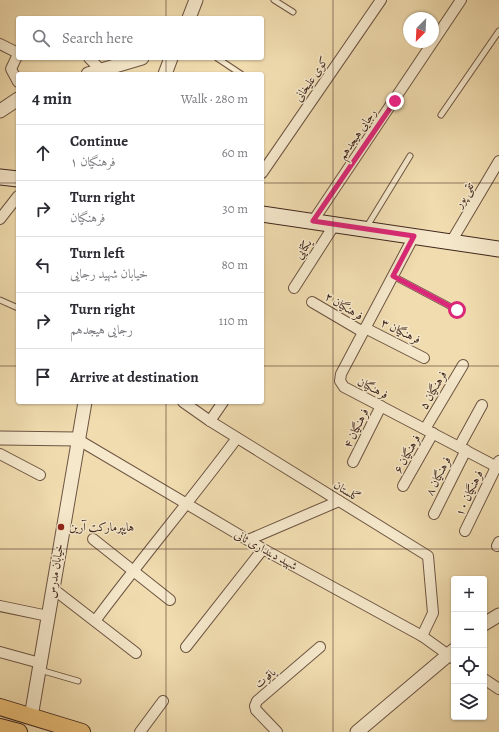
<!DOCTYPE html>
<meta charset="utf-8">
<style>
body{margin:0;font-family:Alegreya,Amiri,serif;background:#f2f2f3;color:#2b2b33}
.controls{position:absolute;right:12px;bottom:12px;display:grid;overflow:hidden;border-radius:4px;box-shadow:0 1px 3px #0004}
.controls button{width:36px;height:36px;display:grid;place-items:center;padding:0;border:0;border-bottom:1px solid #e1e1e2;background:#fff;color:#2b2b33;font:20px sans-serif}
.compass{position:absolute;left:403px;top:12px;width:36px;height:36px;border-radius:50%;background:#fff;box-shadow:0 1px 3px #0004;rotate:204deg}
.stop{position:absolute;width:12px;height:12px;margin:-9px;border:3px solid #db2777;border-radius:50%;background:#fff}
.stop.end{background:#db2777;border-color:#fff;box-shadow:0 1px 4px #0008}
.list{margin:0;padding:0;list-style:none}
h2{display:flex;justify-content:space-between;align-items:center;height:52px;margin:0;padding:0 16px;font-size:17px}
h2 small{font-size:13px;font-weight:400;color:#7c7c81}
.list li{display:grid;grid-template-columns:26px 1fr auto;gap:12px;align-items:center;box-sizing:border-box;height:56px;padding:0 16px;border-top:1px solid #e1e1e2}
.list b{display:block;font-size:15px;white-space:nowrap}
.list p{margin:0;font-size:13px;white-space:nowrap;color:#7c7c81}
.list em{font-size:13px;font-style:normal;color:#7c7c81}
.icon{flex:none;width:22px;height:22px;fill:none;stroke:currentColor;stroke-width:2;stroke-linecap:round;stroke-linejoin:round}
.map{position:relative;flex:none;width:499px;height:732px;overflow:hidden}
.search{position:absolute;background:#fff;box-shadow:0 1px 3px #0004;left:16px;top:16px;width:248px;height:44px;display:flex;align-items:center;gap:10px;box-sizing:border-box;padding:0 14px;border-radius:4px;color:#7c7c81;font-size:15px}
.panel{position:absolute;background:#fff;box-shadow:0 1px 3px #0004;left:16px;top:72px;width:248px;height:332px;border-radius:4px}
.map>svg:first-child{display:block}
.lines{fill:none;stroke-linecap:round;stroke-linejoin:round}
.service-casing{stroke:#6d5442;stroke-width:7}
.minor-casing{stroke:#6d5442;stroke-width:12}
.tertiary-casing{stroke:#6d5442;stroke-width:15}
.secondary-casing{stroke:#41271d;stroke-width:17}
.primary-casing{stroke:#41271d;stroke-width:18}
.service{stroke:#f5e8cb;stroke-width:5}
.minor{stroke:#f5e8cb;stroke-width:10}
.tertiary{stroke:#f5e8cb;stroke-width:13}
.secondary{stroke:#f5e8cb;stroke-width:15}
.primary{stroke:#e8be78;stroke-width:16}
.route{stroke:#db2777;stroke-width:5}
.grid{fill:none;stroke:#41271d;stroke-width:1;stroke-opacity:0.55}
.poi-dot{fill:#8f2418;stroke:#f5e8cb;stroke-width:1.5}
.labels{text-anchor:middle;dominant-baseline:central;stroke-width:3;stroke-linejoin:round;paint-order:stroke}
.street-label{font-size:12px;fill:#41271d;stroke:#f5e8cb}
.poi-label{font-size:12px;fill:#41271d;stroke:#f5e8cb;text-anchor:start}
</style>
<div class="map">
<svg width="499" height="732" viewBox="0 0 499 732">
<rect width="100%" height="100%" fill="#f0dcaf"/>
<filter id="stains"><feTurbulence type="fractalNoise" baseFrequency=".005" numOctaves="4"/><feColorMatrix values="0 0 0 0 .2 0 0 0 0 .09 0 0 0 0 .02 0 0 0 .5 -.17"/></filter>
<radialGradient id="worn" r=".72"><stop offset=".6" stop-color="#630" stop-opacity="0"/><stop offset="1" stop-color="#630" stop-opacity=".3"/></radialGradient>
<g class="lines">
<!-- service casing -->
<g class="service-casing">
<g id="service">
<polyline points="274,0 293,12"/>
<polyline points="217,58 241,74"/>
<polyline points="441,115 499,31"/>
<polyline points="366,228 410,156"/>
<polyline points="393,276 457,310"/>
<polyline points="0,300 18,308"/>
<polyline points="40,670 78,681"/>
</g>
</g>
<!-- minor casing -->
<g class="minor-casing">
<g id="minor">
<polyline points="0,44 18,53"/>
<polyline points="18,54 11,69 18,82"/>
<polyline points="89,58 101,70 99,74"/>
<polyline points="262,173 381,0"/>
<polyline points="0,219 18,196"/>
<polyline points="313,221 461,0"/>
<polyline points="414,236 341,374 340,381 344,387 499,468"/>
<polyline points="451,242 499,161"/>
<polyline points="294,288 335,224"/>
<polyline points="312,302 363,332"/>
<polyline points="365,328 424,358"/>
<polyline points="183,402 210,421 428,556 433,613 422,636"/>
<polyline points="210,421 223,402"/>
<polyline points="425,429 463,365"/>
<polyline points="77,439 263,549 422,636 454,659"/>
<polyline points="459,447 482,405"/>
<polyline points="0,454 40,475"/>
<polyline points="353,462 381,406"/>
<polyline points="403,486 433,433"/>
<polyline points="434,514 466,450"/>
<polyline points="465,531 499,461"/>
<polyline points="93,539 170,600"/>
<polyline points="248,540 339,501"/>
<polyline points="497,546 499,542"/>
<polyline points="52,588 136,653"/>
<polyline points="0,606 48,616"/>
<path d="M95,621C141,559 191,500 237,438"/>
<polyline points="186,647 263,549"/>
<polyline points="0,652 40,663"/>
<polyline points="484,679 499,689"/>
<polyline points="140,732 163,701"/>
<polyline points="277,732 256,710 255,706 257,701 320,647"/>
</g>
</g>
<!-- tertiary casing -->
<g class="tertiary-casing">
<g id="tertiary">
<polyline points="189,18 196,0"/>
<polyline points="88,74 142,58"/>
<polyline points="165,74 171,58"/>
<polyline points="0,111 18,99"/>
<polyline points="0,438 77,439"/>
<polyline points="484,624 499,615"/>
<polyline points="31,717 85,402"/>
<polyline points="357,732 454,650"/>
</g>
</g>
<!-- secondary casing -->
<g class="secondary-casing">
<g id="secondary">
<polyline points="0,177 18,179"/>
<polyline points="262,214 499,249"/>
</g>
</g>
<!-- primary casing -->
<g class="primary-casing">
<g id="primary">
<polyline points="0,707 82,732"/>
<polyline points="0,727 19,732"/>
</g>
</g>
<!-- service -->
<use href="#service" class="service"/>
<!-- minor -->
<use href="#minor" class="minor"/>
<!-- tertiary -->
<use href="#tertiary" class="tertiary"/>
<!-- secondary -->
<use href="#secondary" class="secondary"/>
<!-- primary -->
<use href="#primary" class="primary"/>
</g>
<g class="lines">
<!-- route -->
<polyline class="route" points="395,101 313,221 414,236 393,276 457,310"/>
</g>
<!-- grid -->
<path class="grid" d="M166,0V18M333,0V732M166,58V74M0,183H18M262,183H499M0,366H18M262,366H499M166,402V732M0,549H499"/>
<!-- markers -->
<circle class="poi-dot" cx="61" cy="527" r="4"/>
<g class="labels">
<!-- street labels -->
<g class="street-label">
<text transform="translate(311 79) rotate(-56)">کوی علیخانی</text>
<text transform="translate(357 134) rotate(-56)">رجایی هیجدهم</text>
<text transform="translate(464 195) rotate(-60)">تقی پور</text>
<text transform="translate(303 249) rotate(-57)">یکتایی</text>
<text transform="translate(344 306) rotate(31)">فرهنگیان ۲</text>
<text transform="translate(401 331) rotate(26)">فرهنگیان ۳</text>
<text transform="translate(373 388) rotate(27)">فرهنگیان</text>
<text transform="translate(433 390) rotate(-60)">فرهنگیان ۵</text>
<text transform="translate(356 428) rotate(-64)">فرهنگیان ۴</text>
<text transform="translate(407 454) rotate(-61)">فرهنگیان ۶</text>
<text transform="translate(438 476) rotate(-63)">فرهنگیان ۸</text>
<text transform="translate(347 491) rotate(32)">گلستان</text>
<text transform="translate(469 493) rotate(-65)">فرهنگیان ۱۰</text>
<text transform="translate(266 550) rotate(29)">شهید دینداری ثانی</text>
<text transform="translate(55 571) rotate(-81)">خیابان مدرس</text>
<text transform="translate(265 678) rotate(-41)">یاقوت</text>
</g>
<!-- poi labels -->
<g class="poi-label">
<text x="69" y="527">هایپرمارکت آرین</text>
</g>
</g>
<rect width="100%" height="100%" filter="url(#stains)"/>
<rect width="100%" height="100%" fill="url(#worn)"/>
</svg>
<div class="controls">
<button>+</button>
<button>−</button>
<button><svg class="icon" aria-label="locate" viewBox="0 0 24 24"><circle cx="12" cy="12" r="6"/><path d="M12 2v4M12 18v4M2 12h4M18 12h4"/></svg></button>
<button><svg class="icon" aria-label="layers" viewBox="0 0 24 24"><path d="M12 4l9 5-9 5-9-5zM3 14l9 5 9-5"/></svg></button>
</div>
<svg class="compass" viewBox="-18 -18 36 36"><path d="M0-13l5 13h-10z" fill="#e53935"/><path d="M0 13l5-13h-10z" fill="#7c7c81"/></svg>
<div class="stop" style="left:457px;top:310px"></div>
<div class="stop end" style="left:395px;top:101px"></div>
<div class="search"><svg class="icon" aria-label="search" viewBox="0 0 24 24"><circle cx="10" cy="10" r="6"/><path d="M15 15l6 6"/></svg>Search here</div>
<section class="panel">
<h2>4 min<small>Walk · 280 m</small></h2>
<ul class="list">
<li><svg class="icon" aria-label="ahead" viewBox="0 0 24 24"><path d="M12 20V5M6 11l6-6 6 6"/></svg><div><b>Continue</b><p>فرهنگیان ۱</p></div><em>60 m</em></li>
<li><svg class="icon" aria-label="right" viewBox="0 0 24 24"><path d="M7 20v-9h11M14 6l5 5-5 5"/></svg><div><b>Turn right</b><p>فرهنگیان</p></div><em>30 m</em></li>
<li><svg class="icon" aria-label="left" viewBox="0 0 24 24"><path d="M17 20v-9H6M10 6l-5 5 5 5"/></svg><div><b>Turn left</b><p>خیابان شهید رجایی</p></div><em>80 m</em></li>
<li><svg class="icon" aria-label="right" viewBox="0 0 24 24"><path d="M7 20v-9h11M14 6l5 5-5 5"/></svg><div><b>Turn right</b><p>رجایی هیجدهم</p></div><em>110 m</em></li>
<li><svg class="icon" aria-label="arrive" viewBox="0 0 24 24"><path d="M6 21V4h12l-3 4 3 4H6"/></svg><div><b>Arrive at destination</b></div></li>
</ul>
</section>
</div>
